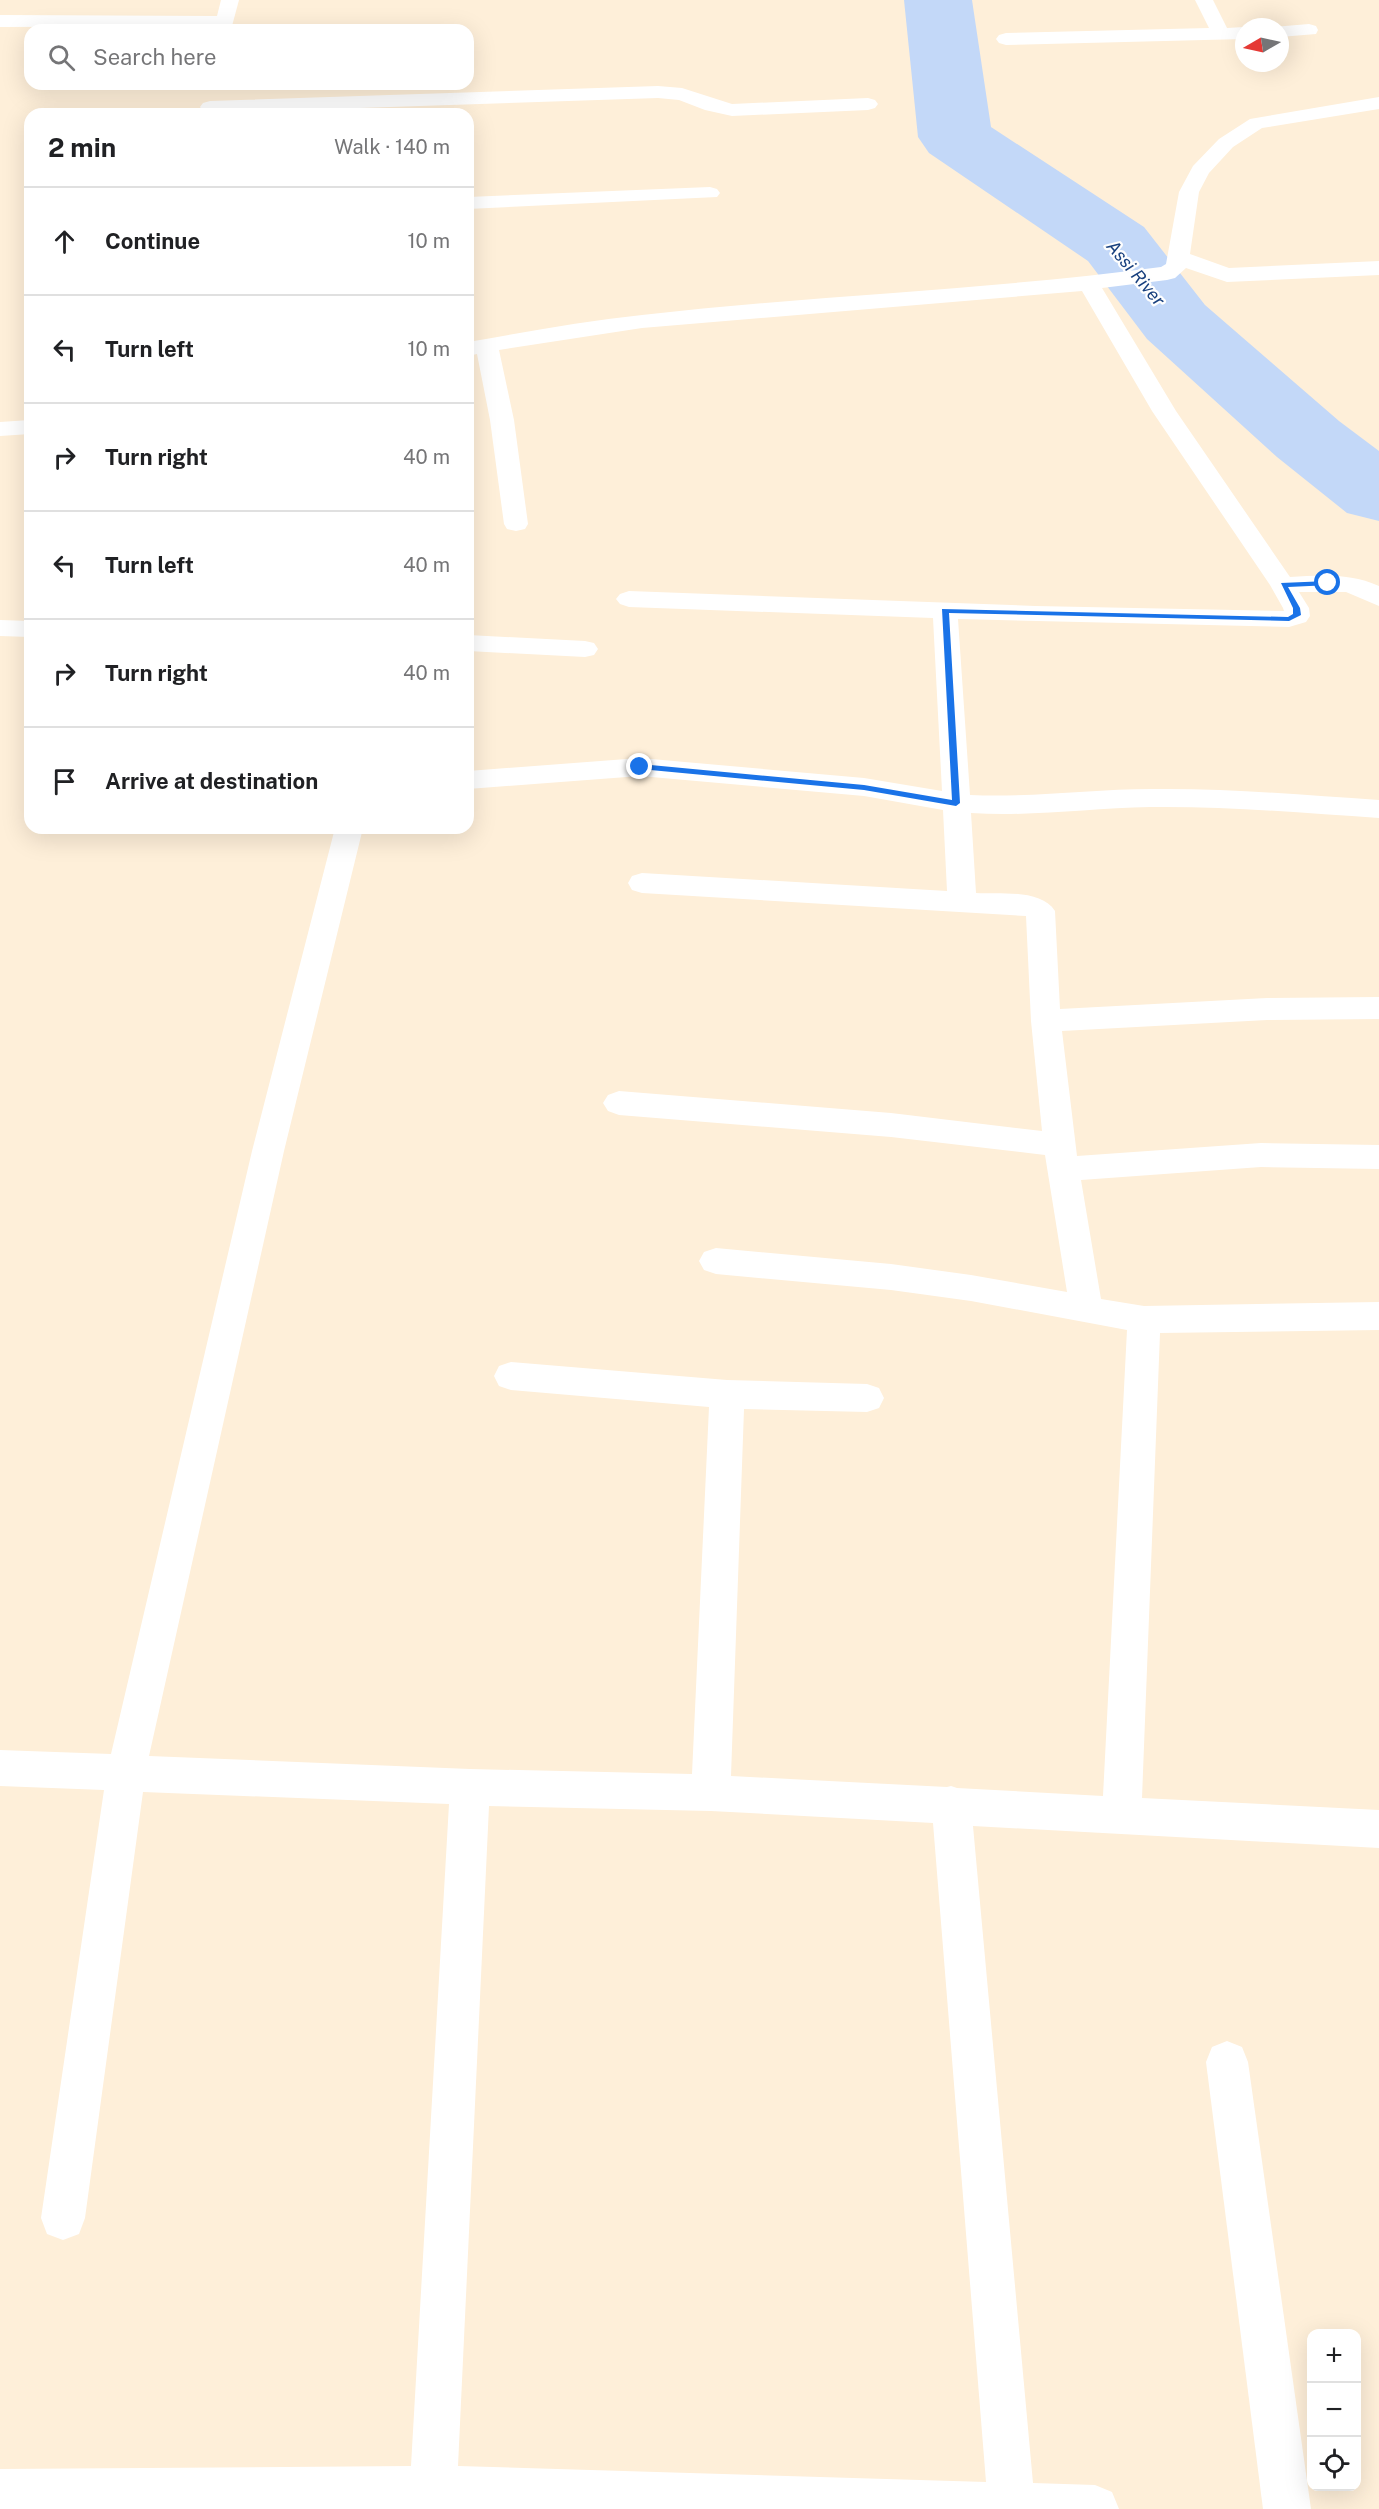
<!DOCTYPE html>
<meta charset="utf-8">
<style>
body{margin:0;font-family:"Public Sans",sans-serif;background:#f2f2f2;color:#202124}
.controls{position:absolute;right:18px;bottom:18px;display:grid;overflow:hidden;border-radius:12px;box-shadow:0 6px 24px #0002}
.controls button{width:54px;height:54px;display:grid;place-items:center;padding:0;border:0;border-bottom:2px solid #e0e0e0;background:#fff;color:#202124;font:30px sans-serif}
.compass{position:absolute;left:1235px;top:18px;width:54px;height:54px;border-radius:50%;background:#fff;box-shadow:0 6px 24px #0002;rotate:261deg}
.stop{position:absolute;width:18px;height:18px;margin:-14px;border:4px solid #1a73e8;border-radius:50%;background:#fff}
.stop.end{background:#1a73e8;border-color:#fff;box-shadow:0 2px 6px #0008}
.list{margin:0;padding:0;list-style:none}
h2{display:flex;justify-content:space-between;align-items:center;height:78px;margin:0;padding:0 24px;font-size:26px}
h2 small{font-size:20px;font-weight:400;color:#757577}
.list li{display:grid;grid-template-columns:39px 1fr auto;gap:18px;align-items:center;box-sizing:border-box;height:108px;padding:0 24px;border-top:2px solid #e0e0e0}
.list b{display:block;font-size:22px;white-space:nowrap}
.list em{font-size:20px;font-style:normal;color:#757577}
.icon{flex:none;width:33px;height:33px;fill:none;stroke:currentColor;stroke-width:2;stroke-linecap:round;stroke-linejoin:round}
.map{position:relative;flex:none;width:1379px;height:2509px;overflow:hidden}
.search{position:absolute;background:#fff;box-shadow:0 6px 24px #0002;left:24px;top:24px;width:450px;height:66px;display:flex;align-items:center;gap:15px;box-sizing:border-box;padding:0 21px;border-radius:18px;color:#757577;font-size:22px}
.panel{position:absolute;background:#fff;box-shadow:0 6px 24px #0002;left:24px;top:108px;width:450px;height:726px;border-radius:18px}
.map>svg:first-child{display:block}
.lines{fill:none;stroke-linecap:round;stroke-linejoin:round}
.river{fill:#c3d8f8;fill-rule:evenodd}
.street{fill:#fff;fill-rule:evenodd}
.route{fill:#1a73e8}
.labels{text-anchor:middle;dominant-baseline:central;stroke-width:4.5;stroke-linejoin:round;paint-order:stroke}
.far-water-label{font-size:18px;font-style:italic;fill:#18407e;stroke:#fefefe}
</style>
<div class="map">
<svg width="1379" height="2509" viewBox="0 0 1379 2509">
<rect width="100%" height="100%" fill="#feefd9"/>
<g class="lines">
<!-- river -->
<polygon class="river" points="904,0 972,0 991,127 1144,227 1205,305 1339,421 1379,451 1379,521 1347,513 1277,457 1147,339 1088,261 929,153 918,137"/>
<!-- street -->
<g class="street">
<polygon points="221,0 239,0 232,26 0,27 0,15 217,16"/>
<polygon points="1195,0 1213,0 1227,28 1244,27 1244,39 1006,45 999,43 996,39 999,35 1006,33 1209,28"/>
<polygon points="1309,24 1316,26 1318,30 1316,34 1280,37 1280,27 1273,27"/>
<polygon points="658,86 682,88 732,104 868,98 875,100 878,104 875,108 868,110 732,116 705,110 679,100 658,98 210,113 203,111 200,107 203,103 210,101"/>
<path d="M1379,97V109L1262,128L1233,147L1209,173L1199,192L1190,254L1229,268L1379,261V275L1227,282L1186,268L1175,278L1167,280L1102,288L1176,411L1290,577C1321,575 1350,573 1379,586V606L1346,592H1299L1309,608L1310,616L1306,622L1289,627L958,619L970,795C1030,798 1091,789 1152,789C1228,788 1303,795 1379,800V818C1303,813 1226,806 1150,807C1090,808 1031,817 971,813L976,893C999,894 1041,889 1055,911L1060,1009L1267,998L1379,997V1019L1267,1020L1062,1031L1077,1156L1261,1143L1379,1145V1169L1261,1167L1081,1180L1101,1299L1144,1306L1379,1302V1330L1160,1333L1142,1798L1379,1810V1848L973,1826L1033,2483L1095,2485L1112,2492L1119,2509H0V2469L411,2466L449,1804L143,1792L85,2218L79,2234L63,2240L47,2234L41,2218L104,1790L0,1786V1750L111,1754L252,1151L335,828H363L284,1151L149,1756L470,1769L692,1774L709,1407L511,1390L499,1386L494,1376L499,1366L511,1362L727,1380L867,1384L879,1388L884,1398L879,1408L867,1412L744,1409L731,1776L947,1787L951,1786L957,1788L1103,1796L1127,1330L971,1301L891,1290L716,1274L704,1270L699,1261L704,1252L716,1248L891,1264L971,1275L1067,1292L1045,1155L891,1137L619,1115L608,1111L603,1103L608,1095L619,1091L891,1113L1042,1131L1031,1021L1026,916L642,893L632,890L628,883L632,876L642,873L947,891L943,810L864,796L640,776L468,789V771L640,758L864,778L942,791L933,618L629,607L620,604L616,599L620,594L629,591L1035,606L1284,611L1283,608L1270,585L1152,411L1082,291L642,328L499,350L514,420L528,524L525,529L516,531L507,529L504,524L490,420L477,354L468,356V342C526,332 584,321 642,315C815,295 989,290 1161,267L1166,264L1179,192L1193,166L1219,139L1250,119ZM489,1806L711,1811L933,1823L986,2482L458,2466Z"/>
<polygon points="710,187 717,189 720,193 717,197 468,209 468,197"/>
<polygon points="30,420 30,434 0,436 0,422"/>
<polygon points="0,620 30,621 30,637 0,636"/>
<polygon points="468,635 585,641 594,643 598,649 594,655 585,657 468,651"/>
<polygon points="1227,2041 1242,2047 1248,2062 1311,2509 1263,2509 1206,2062 1212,2047"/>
</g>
</g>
<!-- route -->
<polygon class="route" points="1328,581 1332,583 1331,585 1288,587 1300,608 1301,615 1289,621 949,613 960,803 956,806 864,790 640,769 636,767 640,764 864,785 952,800 942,609 1288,617 1293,614 1293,608 1281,583"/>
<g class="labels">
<!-- far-water labels -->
<g class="far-water-label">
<text transform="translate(1136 273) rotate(50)">Assi River</text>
</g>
</g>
</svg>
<div class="controls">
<button>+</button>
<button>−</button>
<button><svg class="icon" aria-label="locate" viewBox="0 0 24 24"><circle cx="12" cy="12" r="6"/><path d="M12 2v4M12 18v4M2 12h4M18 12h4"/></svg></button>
</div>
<svg class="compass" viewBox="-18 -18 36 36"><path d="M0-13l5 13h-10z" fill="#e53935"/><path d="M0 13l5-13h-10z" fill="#757577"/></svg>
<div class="stop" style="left:1328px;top:583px"></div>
<div class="stop end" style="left:640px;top:767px"></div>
<div class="search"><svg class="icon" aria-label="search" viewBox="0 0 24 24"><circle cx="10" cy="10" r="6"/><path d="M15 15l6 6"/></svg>Search here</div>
<section class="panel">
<h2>2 min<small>Walk · 140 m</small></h2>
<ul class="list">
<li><svg class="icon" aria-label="ahead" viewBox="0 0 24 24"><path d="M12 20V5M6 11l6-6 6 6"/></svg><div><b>Continue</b></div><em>10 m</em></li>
<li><svg class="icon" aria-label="left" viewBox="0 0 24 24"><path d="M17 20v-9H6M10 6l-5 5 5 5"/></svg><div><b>Turn left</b></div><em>10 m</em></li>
<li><svg class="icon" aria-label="right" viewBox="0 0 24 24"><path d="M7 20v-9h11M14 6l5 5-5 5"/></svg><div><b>Turn right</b></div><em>40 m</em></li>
<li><svg class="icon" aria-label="left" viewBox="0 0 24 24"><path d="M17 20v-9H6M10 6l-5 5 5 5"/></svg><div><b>Turn left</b></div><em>40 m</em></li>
<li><svg class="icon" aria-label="right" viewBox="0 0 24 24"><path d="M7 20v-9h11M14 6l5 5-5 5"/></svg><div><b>Turn right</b></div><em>40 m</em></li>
<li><svg class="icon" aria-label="arrive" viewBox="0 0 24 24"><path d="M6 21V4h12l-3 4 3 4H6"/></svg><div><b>Arrive at destination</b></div></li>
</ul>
</section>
</div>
